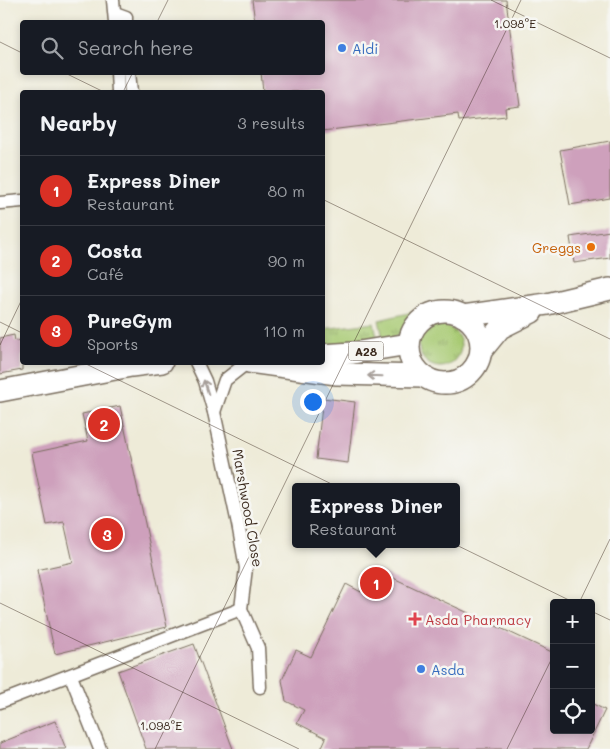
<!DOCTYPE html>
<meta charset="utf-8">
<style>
body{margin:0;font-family:Mali,sans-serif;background:#242831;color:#f1f3f6}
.controls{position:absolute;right:15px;bottom:15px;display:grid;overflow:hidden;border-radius:5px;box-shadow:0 2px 8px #0003}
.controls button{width:45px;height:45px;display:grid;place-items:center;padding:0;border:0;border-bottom:1px solid #363941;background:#171b24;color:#f1f3f6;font:25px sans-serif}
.you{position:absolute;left:312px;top:401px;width:18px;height:18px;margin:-12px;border:4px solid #fff;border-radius:50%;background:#1a73e8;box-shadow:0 0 0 8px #1a73e833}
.badge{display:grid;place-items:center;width:32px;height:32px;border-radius:50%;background:#d93025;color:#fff;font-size:16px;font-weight:700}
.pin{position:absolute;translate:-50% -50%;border:2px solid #fff;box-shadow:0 1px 5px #0006}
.popup{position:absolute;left:292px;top:483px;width:168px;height:65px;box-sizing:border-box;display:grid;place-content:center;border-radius:5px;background:#171b24;filter:drop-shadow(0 1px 4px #0005);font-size:16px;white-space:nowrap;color:#9ea1a6}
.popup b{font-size:19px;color:#f1f3f6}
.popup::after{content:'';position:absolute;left:50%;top:100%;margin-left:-10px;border:10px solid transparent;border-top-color:#171b24}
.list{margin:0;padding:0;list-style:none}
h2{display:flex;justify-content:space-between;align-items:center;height:65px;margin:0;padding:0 20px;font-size:21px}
h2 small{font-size:16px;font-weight:400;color:#9ea1a6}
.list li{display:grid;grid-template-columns:32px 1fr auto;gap:15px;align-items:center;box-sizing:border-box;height:70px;padding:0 20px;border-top:1px solid #363941}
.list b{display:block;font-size:19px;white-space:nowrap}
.list p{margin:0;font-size:16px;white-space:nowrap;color:#9ea1a6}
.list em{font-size:16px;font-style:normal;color:#9ea1a6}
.icon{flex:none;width:28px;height:28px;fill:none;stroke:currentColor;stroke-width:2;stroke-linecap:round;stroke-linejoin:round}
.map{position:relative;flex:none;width:610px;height:749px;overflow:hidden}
.search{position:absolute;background:#171b24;box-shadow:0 2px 8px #0003;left:20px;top:20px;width:305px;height:55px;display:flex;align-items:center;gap:12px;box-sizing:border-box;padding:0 18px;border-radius:5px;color:#9ea1a6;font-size:19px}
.panel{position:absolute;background:#171b24;box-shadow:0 2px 8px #0003;left:20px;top:90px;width:305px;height:275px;border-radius:5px}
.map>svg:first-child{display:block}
.grass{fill:url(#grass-tufts);stroke:#727a48}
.building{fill:#cea0bc}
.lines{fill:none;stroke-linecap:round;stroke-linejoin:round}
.minor-casing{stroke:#7a6e5f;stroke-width:15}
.trunk-casing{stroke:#7a6e5f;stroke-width:24}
.minor{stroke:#fff;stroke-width:12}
.trunk{stroke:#fff;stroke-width:21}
.oneway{stroke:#a79f9a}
.ticks{fill:none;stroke:#3b2a1e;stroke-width:1;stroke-opacity:0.45}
.shop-dot{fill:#3f7fe0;stroke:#f6f6f2;stroke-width:2}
.food-dot{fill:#e8710a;stroke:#f6f6f2;stroke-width:2}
.health-dot{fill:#e0444e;stroke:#f6f6f2;stroke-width:2}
.labels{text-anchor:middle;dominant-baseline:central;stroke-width:5;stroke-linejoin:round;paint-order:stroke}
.shield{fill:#f6f6f2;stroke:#73675e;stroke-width:1}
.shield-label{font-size:12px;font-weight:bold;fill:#3b2a1e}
.shop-label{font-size:14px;fill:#366cbe;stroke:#f6f6f2;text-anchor:start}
.food-label{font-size:14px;fill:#c56008;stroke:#f6f6f2;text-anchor:end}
.street-label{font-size:14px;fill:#3b2a1e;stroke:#f6f6f2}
.health-label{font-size:14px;fill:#be3a42;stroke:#f6f6f2;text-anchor:start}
.ticks-label{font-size:12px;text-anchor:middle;fill:#3b2a1e;stroke:#f6f6f2;stroke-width:5;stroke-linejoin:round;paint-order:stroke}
</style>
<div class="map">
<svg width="610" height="749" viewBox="0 0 610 749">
<defs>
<pattern id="grass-tufts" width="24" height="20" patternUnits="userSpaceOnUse" patternTransform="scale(1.25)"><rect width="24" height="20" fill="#a8ca73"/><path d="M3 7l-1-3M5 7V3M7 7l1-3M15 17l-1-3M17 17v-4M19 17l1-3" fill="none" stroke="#8aa45e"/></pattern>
</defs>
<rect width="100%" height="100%" fill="#f6f6f2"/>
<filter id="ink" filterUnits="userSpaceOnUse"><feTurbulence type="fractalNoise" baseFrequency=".02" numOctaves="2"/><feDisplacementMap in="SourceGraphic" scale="10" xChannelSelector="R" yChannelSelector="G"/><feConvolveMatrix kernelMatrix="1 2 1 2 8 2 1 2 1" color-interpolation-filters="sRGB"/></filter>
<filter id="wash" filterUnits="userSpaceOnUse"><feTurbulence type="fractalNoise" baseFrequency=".0096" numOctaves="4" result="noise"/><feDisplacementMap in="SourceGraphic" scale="20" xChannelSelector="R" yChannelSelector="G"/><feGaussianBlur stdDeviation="1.12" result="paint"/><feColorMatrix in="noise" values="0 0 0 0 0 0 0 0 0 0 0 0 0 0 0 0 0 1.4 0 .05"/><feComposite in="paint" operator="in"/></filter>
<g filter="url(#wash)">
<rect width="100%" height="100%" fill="#eeebd8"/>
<!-- grass -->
<g class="grass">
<path d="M413,312C410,328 398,336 384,343L379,320Z"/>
<polygon points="374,323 379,346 323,348 322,329"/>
<circle cx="440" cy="346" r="21"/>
</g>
<g id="blocks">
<!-- building -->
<g class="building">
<polygon points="252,0 506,0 520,106 505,108 506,116 459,121 458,114 322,131 322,92 263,92 261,72 322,72 322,22 255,22"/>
<polygon points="610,141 610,198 570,205 560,150"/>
<polygon points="610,231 610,258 574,263 570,237"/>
<polygon points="14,335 15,341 22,340 22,370 0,374 0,338"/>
<polygon points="323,398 355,402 348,463 316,459"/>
<polygon points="120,406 167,627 55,654 37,570 73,562 64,522 47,525 32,453 88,441 82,414"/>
<polygon points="372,568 554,653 554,730 591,730 591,703 605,710 586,749 321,749 326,738 297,723 304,710 286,701 282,680 296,650 311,657 346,584 361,592"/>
<polygon points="194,644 233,749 146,749 118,671"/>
<polygon points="55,721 66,749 0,749 0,743"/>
</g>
</g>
</g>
<g filter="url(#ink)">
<use href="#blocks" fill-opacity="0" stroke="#7a6e5f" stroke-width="1"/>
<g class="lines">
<!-- minor casing -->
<g class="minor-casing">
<g id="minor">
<polyline points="113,0 115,22"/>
<polyline points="115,13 126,17 126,22"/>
<polyline points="117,72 118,92"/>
<polyline points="129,72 131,92"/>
<polyline points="0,203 22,201"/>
<polyline points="196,362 205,381 214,412 238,524 246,568 241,609 258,648 260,687"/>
<polyline points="214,412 225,380 248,362"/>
<polyline points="71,676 100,749"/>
<polyline points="0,702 241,609"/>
</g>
</g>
<!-- trunk casing -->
<g class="trunk-casing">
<g id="trunk">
<circle cx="445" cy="347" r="36"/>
<polyline points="463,316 547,304 610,289"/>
<polyline points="482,350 500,328 532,312"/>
<polyline points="322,355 353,353 409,344"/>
<polyline points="249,362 337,374 423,376"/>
<polyline points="0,391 131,366 162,362"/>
</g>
</g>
<!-- minor -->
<use href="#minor" class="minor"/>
<!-- trunk -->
<use href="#trunk" class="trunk"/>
</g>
<!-- one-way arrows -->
<defs><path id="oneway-shaft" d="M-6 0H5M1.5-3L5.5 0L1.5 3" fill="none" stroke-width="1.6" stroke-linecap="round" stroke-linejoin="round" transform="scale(1.25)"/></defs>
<g class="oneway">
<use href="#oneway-shaft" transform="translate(375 376) rotate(-178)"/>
<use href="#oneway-shaft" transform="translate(206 387) rotate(-108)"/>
</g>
</g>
<!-- ticks -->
<path class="ticks" d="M491,0L610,58M157,22L168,0M0,42L22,53M63,72L104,92M123,92L133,72M322,199L610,339M0,322L22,333M0,345L22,299M82,362L575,603M0,603L299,749M579,603L610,539M591,611L610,620M155,749L521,0M507,749L554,654"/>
<!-- markers -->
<g class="shop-dot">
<circle cx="342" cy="48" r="5"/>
<circle cx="421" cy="669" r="5"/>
</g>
<circle class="food-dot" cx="591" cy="247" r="5"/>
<path class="health-dot" d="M412.5 611.5h5v5h5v5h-5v5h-5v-5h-5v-5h5z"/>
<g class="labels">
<!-- shield labels -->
<rect class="shield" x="348.5" y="341.5" width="35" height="19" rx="4"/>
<g class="shield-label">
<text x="366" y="351">A28</text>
</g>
<!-- shop labels -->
<g class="shop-label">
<text x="352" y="48">Aldi</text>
<text x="431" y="669">Asda</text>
</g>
<!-- food labels -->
<g class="food-label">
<text x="581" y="247">Greggs</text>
</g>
<!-- street labels -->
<g class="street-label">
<text transform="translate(248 508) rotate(80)">Marshwood Close</text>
</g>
<!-- health labels -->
<g class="health-label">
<text x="425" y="619">Asda Pharmacy</text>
</g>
</g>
<g class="ticks-label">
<text x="515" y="28">1.098°E</text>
<text x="161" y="730">1.098°E</text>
</g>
</svg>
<div class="controls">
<button>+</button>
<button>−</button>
<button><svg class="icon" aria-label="locate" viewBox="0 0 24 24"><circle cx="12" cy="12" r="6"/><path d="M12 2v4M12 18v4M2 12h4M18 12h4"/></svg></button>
</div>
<div class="you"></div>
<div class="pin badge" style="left:376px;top:583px">1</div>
<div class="popup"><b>Express Diner</b>Restaurant</div>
<div class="pin badge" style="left:104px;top:424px">2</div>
<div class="pin badge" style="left:107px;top:534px">3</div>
<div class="search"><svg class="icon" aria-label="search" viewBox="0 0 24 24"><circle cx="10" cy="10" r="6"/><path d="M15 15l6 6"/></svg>Search here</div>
<section class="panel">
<h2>Nearby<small>3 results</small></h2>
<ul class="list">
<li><span class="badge">1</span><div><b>Express Diner</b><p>Restaurant</p></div><em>80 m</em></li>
<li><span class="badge">2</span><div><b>Costa</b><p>Café</p></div><em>90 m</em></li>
<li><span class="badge">3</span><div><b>PureGym</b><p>Sports</p></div><em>110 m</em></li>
</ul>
</section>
</div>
